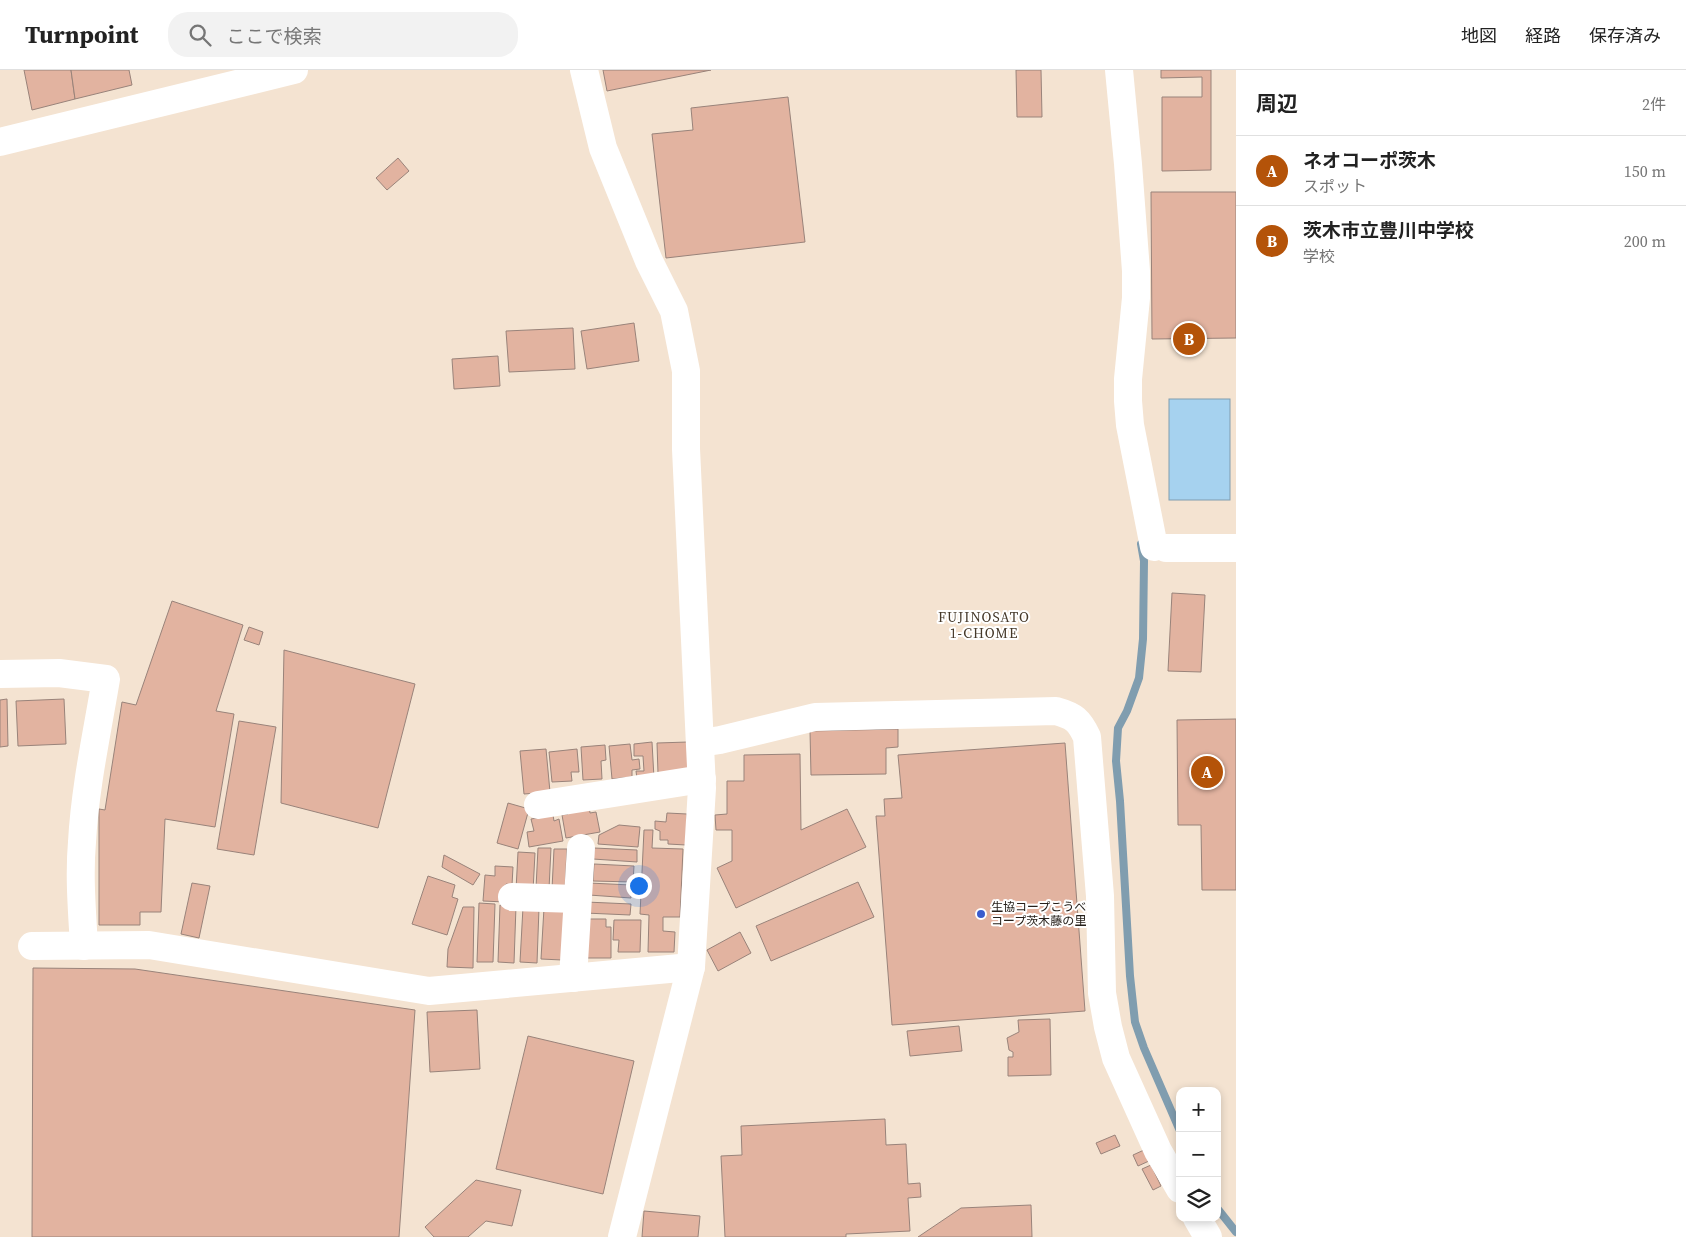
<!DOCTYPE html>
<html lang="ja">
<meta charset="utf-8">
<style>
body{margin:0;font-family:"Source Serif 4","Noto Sans JP",serif;background:#f2f2f2;color:#222}
.controls{position:absolute;right:15px;bottom:15px;display:grid;overflow:hidden;border-radius:10px;box-shadow:0 2px 8px #0003}
.controls button{width:45px;height:45px;display:grid;place-items:center;padding:0;border:0;border-bottom:1px solid #e0e0e0;background:#fff;color:#222;font:25px sans-serif}
.you{position:absolute;left:638px;top:815px;width:18px;height:18px;margin:-12px;border:4px solid #fff;border-radius:50%;background:#1a73e8;box-shadow:0 0 0 8px #1a73e833}
.badge{display:grid;place-items:center;width:32px;height:32px;border-radius:50%;background:#b45309;color:#fff;font-size:16px;font-weight:700}
.pin{position:absolute;translate:-50% -50%;border:2px solid #fff;box-shadow:0 1px 5px #0006}
.list{margin:0;padding:0;list-style:none}
h2{display:flex;justify-content:space-between;align-items:center;height:65px;margin:0;padding:0 20px;font-size:21px}
h2 small{font-size:16px;font-weight:400;color:#767676}
.list li{display:grid;grid-template-columns:32px 1fr auto;gap:15px;align-items:center;box-sizing:border-box;height:70px;padding:0 20px;border-top:1px solid #e0e0e0}
.list b{display:block;font-size:19px;white-space:nowrap}
.list p{margin:0;font-size:16px;white-space:nowrap;color:#767676}
.list em{font-size:16px;font-style:normal;color:#767676}
.icon{flex:none;width:28px;height:28px;fill:none;stroke:currentColor;stroke-width:2;stroke-linecap:round;stroke-linejoin:round}
.map{position:relative;flex:none;width:1236px;height:1167px;overflow:hidden}
header{display:flex;align-items:center;gap:30px;box-sizing:border-box;height:70px;padding:0 25px;background:#fff;border-bottom:1px solid #e0e0e0}
header strong{font-size:24px}
nav{display:flex;gap:28px;margin-inline-start:auto;font-size:18px}
.search{width:350px;height:45px;background:#f2f2f2;display:flex;align-items:center;gap:12px;box-sizing:border-box;padding:0 18px;border-radius:20px;color:#767676;font-size:19px}
main{display:flex}
aside{flex:1;background:#fff}
.map>svg:first-child{display:block}
.water{fill:#a6d2ef;stroke:#809daf}
.lines{fill:none;stroke-linecap:round;stroke-linejoin:round}
.stream{stroke:#809daf;stroke-width:8}
.building{fill:#e2b3a0;stroke:#99837a}
.street{stroke:#fff;stroke-width:28}
.secondary{stroke:#fff;stroke-width:28}
.poi-dot{fill:#3a5ccd;stroke:#fff;stroke-width:2}
.labels{text-anchor:middle;dominant-baseline:central;stroke-width:4;stroke-linejoin:round;paint-order:stroke}
.poi-label{font-size:12px;fill:#26201a;stroke:#fff;text-anchor:start}
.neighbourhood-label{font-size:14px;letter-spacing:1px;fill:#453829;stroke:#fff}
</style>
<header>
<strong>Turnpoint</strong>
<div class="search"><svg class="icon" aria-label="search" viewBox="0 0 24 24"><circle cx="10" cy="10" r="6"/><path d="M15 15l6 6"/></svg>ここで検索</div>
<nav><a>地図</a><a>経路</a><a>保存済み</a></nav>
</header>
<main>
<div class="map">
<svg width="1236" height="1167" viewBox="0 0 1236 1167">
<rect width="100%" height="100%" fill="#f4e3d1"/>
<!-- water -->
<rect class="water" x="1169" y="329" width="61" height="101"/>
<g class="lines">
<!-- stream -->
<g class="stream">
<polyline points="1141,474 1144,491 1143,569 1139,608 1127,641 1118,658 1116,691 1120,731 1130,906 1135,952 1144,978 1180,1061"/>
<polyline points="1217,1138 1236,1162"/>
</g>
</g>
<!-- building -->
<g class="building">
<polygon points="24,0 71,0 75,29 32,40"/>
<polygon points="71,0 129,0 132,15 75,29"/>
<polygon points="603,0 711,0 607,21"/>
<polygon points="1016,0 1041,0 1042,47 1017,47"/>
<polygon points="1161,0 1211,0 1211,100 1162,101 1162,27 1202,27 1202,7 1161,8"/>
<polygon points="788,27 805,172 666,188 652,64 693,60 691,38"/>
<polygon points="398,88 409,101 387,120 376,108"/>
<polygon points="1151,122 1236,122 1236,268 1152,269"/>
<polygon points="634,253 639,291 587,299 581,261"/>
<polygon points="573,258 575,299 509,302 506,261"/>
<polygon points="498,286 500,316 454,319 452,289"/>
<polygon points="1172,523 1205,525 1201,602 1168,601"/>
<polygon points="172,531 243,555 216,641 234,644 215,757 165,749 161,842 140,842 140,855 99,855 99,739 105,740 122,632 136,635"/>
<polygon points="249,557 263,562 259,575 244,570"/>
<polygon points="284,580 415,614 378,758 281,733"/>
<polygon points="7,629 8,676 0,677 0,630"/>
<polygon points="64,629 66,674 18,676 16,631"/>
<polygon points="1236,649 1236,820 1202,820 1201,755 1178,755 1177,650"/>
<polygon points="239,651 276,657 254,785 217,779"/>
<polygon points="898,659 898,677 886,678 886,704 811,705 810,661"/>
<polygon points="652,672 654,708 637,709 636,701 644,701 643,686 634,686 634,674"/>
<polygon points="688,672 689,702 658,703 657,673"/>
<polygon points="1065,673 1085,941 892,955 876,746 885,746 884,729 902,728 898,685"/>
<polygon points="630,674 632,690 639,689 640,699 632,700 632,707 612,709 609,676"/>
<polygon points="605,675 606,690 601,691 602,709 583,710 581,677"/>
<polygon points="546,679 550,722 524,724 520,681"/>
<polygon points="577,679 579,702 571,702 572,711 552,712 549,682"/>
<polygon points="800,684 801,760 847,739 866,777 736,838 717,798 732,791 732,760 716,760 715,745 727,744 727,711 744,711 744,685"/>
<polygon points="508,733 529,739 518,779 497,773"/>
<polygon points="589,735 590,743 596,742 600,762 566,768 562,745 568,744 568,739"/>
<polygon points="667,743 687,744 686,775 668,774 668,770 660,770 660,761 655,759 655,751 666,752"/>
<polygon points="553,745 554,751 559,749 563,771 529,777 527,762 534,761 531,749"/>
<polygon points="619,755 640,757 638,777 598,774 599,765"/>
<polygon points="644,760 653,760 652,778 683,779 680,847 663,847 663,861 675,862 674,882 648,882 649,845 640,844"/>
<polygon points="538,778 551,778 549,819 536,818"/>
<polygon points="594,778 637,780 637,792 593,789"/>
<polygon points="554,779 567,779 565,820 552,819"/>
<polygon points="518,782 535,783 533,821 516,820"/>
<polygon points="444,785 480,804 473,815 442,797"/>
<polygon points="594,794 634,796 633,812 593,811"/>
<polygon points="495,796 513,797 512,815 506,814 505,832 483,831 485,805 495,806"/>
<polygon points="428,806 455,815 452,827 458,829 447,865 412,854"/>
<polygon points="858,812 874,847 771,891 756,856"/>
<polygon points="192,813 210,816 199,868 181,864"/>
<polygon points="589,813 631,815 631,828 589,825"/>
<polygon points="586,832 631,834 630,845 585,843"/>
<polygon points="479,833 495,834 493,892 477,892"/>
<polygon points="500,835 516,836 514,893 498,892"/>
<polygon points="463,837 474,837 473,898 447,897 448,879"/>
<polygon points="523,837 539,838 537,893 520,892"/>
<polygon points="544,838 565,839 562,890 541,889"/>
<polygon points="586,849 606,849 606,857 611,857 611,888 586,888"/>
<polygon points="614,850 641,850 640,882 618,882 619,870 613,870"/>
<polygon points="740,862 751,883 718,901 707,880"/>
<polygon points="33,898 135,899 415,940 399,1167 32,1167"/>
<polygon points="477,940 480,999 430,1002 427,942"/>
<polygon points="1050,949 1051,1005 1008,1006 1008,987 1013,987 1013,982 1009,980 1007,968 1019,962 1018,950"/>
<polygon points="959,956 962,981 910,986 907,961"/>
<polygon points="528,966 634,991 603,1124 496,1099"/>
<polygon points="885,1049 886,1075 906,1074 908,1114 920,1113 921,1127 908,1128 910,1161 846,1164 846,1167 725,1167 721,1086 742,1085 741,1056"/>
<polygon points="1115,1065 1120,1076 1101,1084 1096,1073"/>
<polygon points="1144,1080 1149,1091 1138,1096 1133,1085"/>
<polygon points="1151,1095 1161,1116 1153,1120 1142,1099"/>
<polygon points="476,1110 521,1120 512,1156 486,1151 468,1167 434,1167 425,1157"/>
<polygon points="1031,1135 1032,1167 918,1167 961,1138"/>
<polygon points="644,1141 700,1146 698,1167 642,1167"/>
</g>
<g class="lines">
<!-- street -->
<g class="street">
<polyline points="584,0 603,78 649,191 674,241 686,301 686,379 702,718 691,897 622,1167"/>
<polyline points="1119,0 1128,94 1136,201 1136,228 1128,309 1128,331 1130,355 1154,477"/>
<polyline points="1166,478 1236,478"/>
<path d="M0,604L59,603L106,609C97,663 85,717 82,772C79,806 82,841 84,876"/>
<path d="M700,673L720,670L815,647L1056,641C1074,646 1079,650 1087,667L1100,826L1102,923L1108,957L1116,988L1158,1081L1180,1119"/>
<polyline points="538,735 702,709"/>
<polyline points="512,827 577,829"/>
<polyline points="32,876 149,875 429,921 691,897"/>
<polyline points="573,908 581,778"/>
<polyline points="1197,1148 1208,1167"/>
</g>
<!-- secondary -->
<polyline class="secondary" points="0,72 294,0"/>
</g>
<!-- markers -->
<circle class="poi-dot" cx="981" cy="844" r="5"/>
<g class="labels">
<!-- poi labels -->
<g class="poi-label">
<text x="991" y="837">生協コープこうべ<tspan x="991" dy="14">コープ茨木藤の里</tspan></text>
</g>
<!-- neighbourhood labels -->
<g class="neighbourhood-label">
<text x="984" y="547">FUJINOSATO<tspan x="984" dy="16">1-CHOME</tspan></text>
</g>
</g>
</svg>
<div class="controls">
<button>+</button>
<button>−</button>
<button><svg class="icon" aria-label="layers" viewBox="0 0 24 24"><path d="M12 4l9 5-9 5-9-5zM3 14l9 5 9-5"/></svg></button>
</div>
<div class="you"></div>
<div class="pin badge" style="left:1207px;top:702px">A</div>
<div class="pin badge" style="left:1189px;top:269px">B</div>
</div>
<aside>
<h2>周辺<small>2件</small></h2>
<ul class="list">
<li><span class="badge">A</span><div><b>ネオコーポ茨木</b><p>スポット</p></div><em>150 m</em></li>
<li><span class="badge">B</span><div><b>茨木市立豊川中学校</b><p>学校</p></div><em>200 m</em></li>
</ul>
</aside>
</main>
